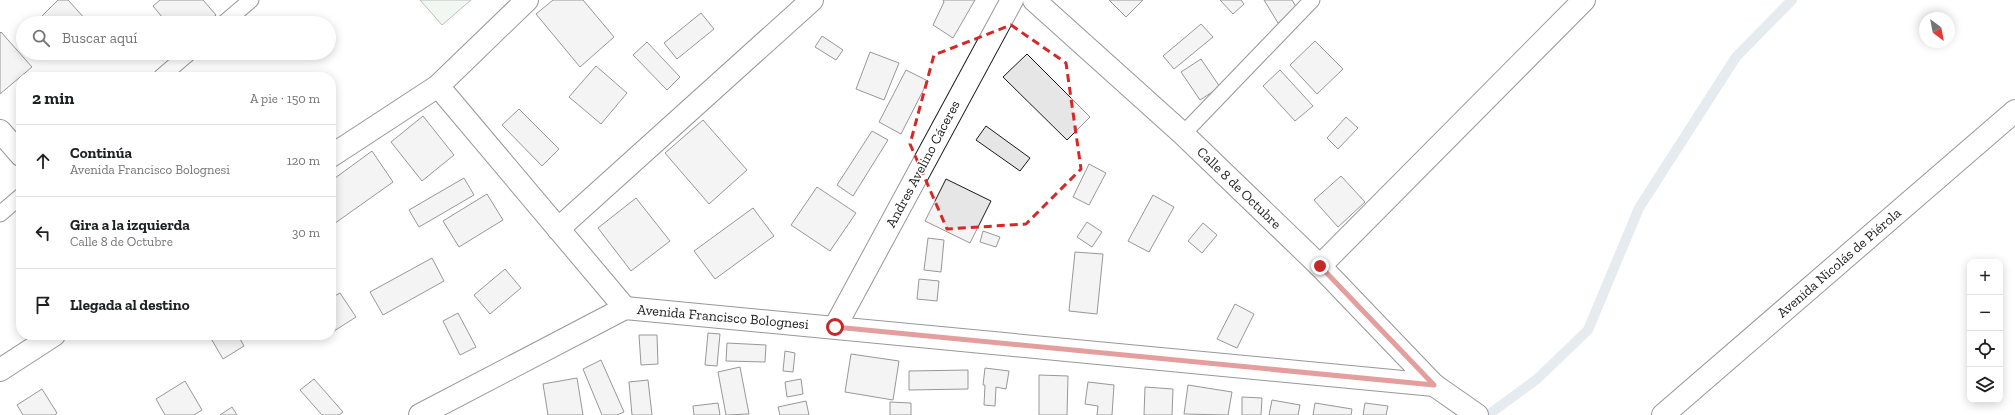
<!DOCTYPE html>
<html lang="es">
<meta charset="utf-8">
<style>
body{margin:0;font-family:"Zilla Slab",serif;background:#f6f6f6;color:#202124}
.controls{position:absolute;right:12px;bottom:12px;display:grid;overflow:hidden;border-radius:8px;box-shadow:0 2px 10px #0003}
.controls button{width:36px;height:36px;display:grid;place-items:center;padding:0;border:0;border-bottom:1px solid #e0e0e0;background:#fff;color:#202124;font:20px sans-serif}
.compass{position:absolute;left:1919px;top:12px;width:36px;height:36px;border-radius:50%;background:#fff;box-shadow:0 2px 10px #0003;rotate:148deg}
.stop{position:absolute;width:12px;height:12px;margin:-9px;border:3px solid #c62828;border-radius:50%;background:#fff}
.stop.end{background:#c62828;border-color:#fff;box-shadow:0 1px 4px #0008}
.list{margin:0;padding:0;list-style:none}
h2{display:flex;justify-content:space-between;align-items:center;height:52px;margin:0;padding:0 16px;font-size:17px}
h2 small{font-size:13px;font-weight:400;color:#757577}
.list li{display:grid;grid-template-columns:26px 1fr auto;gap:12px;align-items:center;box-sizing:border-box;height:72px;padding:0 16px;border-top:1px solid #e0e0e0}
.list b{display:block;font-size:15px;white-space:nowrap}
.list p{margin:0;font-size:13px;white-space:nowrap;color:#757577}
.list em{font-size:13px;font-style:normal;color:#757577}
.icon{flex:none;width:22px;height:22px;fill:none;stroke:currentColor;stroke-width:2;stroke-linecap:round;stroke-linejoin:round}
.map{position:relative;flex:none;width:2015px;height:415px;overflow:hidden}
.search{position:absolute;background:#fff;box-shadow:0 2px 10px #0003;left:16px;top:16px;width:320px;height:44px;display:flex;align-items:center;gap:10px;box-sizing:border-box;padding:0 14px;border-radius:22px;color:#757577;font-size:15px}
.panel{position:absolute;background:#fff;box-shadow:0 2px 10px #0003;left:16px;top:72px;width:320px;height:268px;border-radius:16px}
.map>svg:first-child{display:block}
.green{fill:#e0efe3;stroke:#6a6a6a}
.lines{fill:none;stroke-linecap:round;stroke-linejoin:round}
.stream{stroke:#c6d2dc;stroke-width:10}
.building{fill:#e6e6e6;stroke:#1a1a1a}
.lane-casing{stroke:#1a1a1a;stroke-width:17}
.street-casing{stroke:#1a1a1a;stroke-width:24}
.secondary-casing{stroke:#1a1a1a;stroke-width:24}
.lane{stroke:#fff;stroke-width:15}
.street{stroke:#fff;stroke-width:22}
.secondary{stroke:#fff;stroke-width:22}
.route{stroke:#c62828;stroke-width:5}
.marked{fill:none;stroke:#d62828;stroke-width:3;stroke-dasharray:8 5;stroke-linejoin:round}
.labels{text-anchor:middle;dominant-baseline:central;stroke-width:3;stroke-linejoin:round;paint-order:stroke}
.street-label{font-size:14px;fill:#1a1a1a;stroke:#fff}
</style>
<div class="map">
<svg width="2015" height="415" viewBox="0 0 2015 415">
<rect width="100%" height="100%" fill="#fff"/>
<!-- green -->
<polygon class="green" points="420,0 471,0 442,25"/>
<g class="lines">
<!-- stream -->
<polyline class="stream" points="1488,415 1537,379 1588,330 1639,208 1736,57 1792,0"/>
</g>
<!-- building -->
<g class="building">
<polygon points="58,0 68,0 87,21 85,23 35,23"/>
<polygon points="160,0 203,0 216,15 206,23 167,23 153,6"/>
<polygon points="553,0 583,0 614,37 580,67 536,14"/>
<polygon points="943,0 975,0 953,38 933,25 944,2"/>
<polygon points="1109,0 1143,0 1126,17"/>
<polygon points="1220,0 1241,0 1244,4 1233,14"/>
<polygon points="1264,0 1292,0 1298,10 1278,23"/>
<polygon points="701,13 714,29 677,59 664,43"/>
<polygon points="1201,24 1213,37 1174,69 1163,56"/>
<polygon points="1,32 32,67 0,94 0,33"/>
<polygon points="822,36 843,50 836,60 815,47"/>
<polygon points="1315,41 1343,69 1317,94 1290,65"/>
<polygon points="647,42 680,77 667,90 633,55"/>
<polygon points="870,52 899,63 884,100 856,89"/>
<polygon points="1027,54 1090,117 1067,140 1003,77"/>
<polygon points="1201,59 1220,87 1200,100 1181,72"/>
<polygon points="596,66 627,93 601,124 569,97"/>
<polygon points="906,70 928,81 901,134 879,122"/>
<polygon points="1280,70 1313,106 1295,121 1263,86"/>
<polygon points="519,109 559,149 542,166 502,125"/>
<polygon points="423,116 454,155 422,181 391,142"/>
<polygon points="1346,117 1358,128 1338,149 1327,138"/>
<polygon points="703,120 747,170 709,204 665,153"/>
<polygon points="986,126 1030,158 1020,171 976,140"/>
<polygon points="872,131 888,140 853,196 837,185"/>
<polygon points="372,151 393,182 331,226 331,181"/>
<polygon points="1089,164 1106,173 1089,205 1073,197"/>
<polygon points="1341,176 1365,202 1338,227 1314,200"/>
<polygon points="464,178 474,195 419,227 409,210"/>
<polygon points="946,179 991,201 970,243 925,221"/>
<polygon points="817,187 856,213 830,251 791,225"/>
<polygon points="487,194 503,220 459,247 443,221"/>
<polygon points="1153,195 1174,207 1149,252 1128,241"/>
<polygon points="636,198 670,241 631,271 598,228"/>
<polygon points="753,208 774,236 715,279 694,251"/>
<polygon points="1087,222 1102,232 1092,247 1077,237"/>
<polygon points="1203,223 1217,235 1202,253 1188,241"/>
<polygon points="983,231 1000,237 996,247 980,242"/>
<polygon points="928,238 944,240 941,272 924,270"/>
<polygon points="1075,252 1103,254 1097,314 1069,311"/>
<polygon points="432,258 444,281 383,315 370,292"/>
<polygon points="505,269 521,288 490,314 474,295"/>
<polygon points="919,279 939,281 937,301 917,299"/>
<polygon points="340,293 356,317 331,333 331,298"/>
<polygon points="1235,304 1254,314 1237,348 1217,339"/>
<polygon points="458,313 476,347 460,355 443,321"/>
<polygon points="708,333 720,334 717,366 705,365"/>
<polygon points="209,335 238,335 244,346 223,359"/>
<polygon points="639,335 657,335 658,364 641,365"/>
<polygon points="727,343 766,345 765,362 726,361"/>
<polygon points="785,351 795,353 793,372 783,371"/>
<polygon points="851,354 899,361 893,400 845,392"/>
<polygon points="601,360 624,412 617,415 602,415 583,369"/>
<polygon points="740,367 749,414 726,415 718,372"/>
<polygon points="985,368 1009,371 1006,389 996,387 995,406 984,405 985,385 983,385"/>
<polygon points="968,370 968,389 909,390 909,371"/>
<polygon points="1039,375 1068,376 1067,415 1039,415"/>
<polygon points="577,378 583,415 548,415 543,384"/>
<polygon points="314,379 343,412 339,415 322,415 300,390"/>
<polygon points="801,379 803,394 787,397 785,382"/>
<polygon points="648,380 652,415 632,415 629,382"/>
<polygon points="185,381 202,410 194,415 165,415 156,399"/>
<polygon points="1088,382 1114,385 1112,415 1097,415 1098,406 1085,404"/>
<polygon points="1188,385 1232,392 1228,415 1184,414"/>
<polygon points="1145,387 1173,389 1172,415 1144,415"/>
<polygon points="42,389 57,413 55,415 23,415 17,405"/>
<polygon points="1242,397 1262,398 1261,415 1242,415"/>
<polygon points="1272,400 1300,405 1298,415 1269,415"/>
<polygon points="806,401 809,415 780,415 778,407"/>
<polygon points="890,402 911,403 911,415 890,415"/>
<polygon points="718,403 720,415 694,415 693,406"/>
<polygon points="1315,403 1352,409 1351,415 1313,415"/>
<polygon points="1365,403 1388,406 1386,415 1363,415"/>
<polygon points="232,407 237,415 220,415"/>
</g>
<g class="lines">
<!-- lane casing -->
<g class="lane-casing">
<g id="lane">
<polyline points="224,23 251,0"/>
<polyline points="161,77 189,53"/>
<polyline points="1183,134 1312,0"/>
<polyline points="0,214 21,196"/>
</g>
</g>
<!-- street casing -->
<g class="street-casing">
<g id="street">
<polyline points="1034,0 1183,134 1320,266 1434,385"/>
<polyline points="438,86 625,308"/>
<polyline points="0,131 21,155"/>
<polyline points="331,156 438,86 527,0"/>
<polyline points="558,229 812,0"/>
<polyline points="1320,266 1584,0"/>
<polyline points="835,327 1012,0"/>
<polyline points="0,370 54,335"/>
<polyline points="1663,415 2015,111"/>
</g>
</g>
<!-- secondary casing -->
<g class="secondary-casing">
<polyline id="secondary" points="420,415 625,308 1434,385 1477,415"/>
</g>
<!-- lane -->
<use href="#lane" class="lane"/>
<!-- street -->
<use href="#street" class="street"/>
<!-- secondary -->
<use href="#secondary" class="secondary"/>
</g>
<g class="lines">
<!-- route -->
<polyline class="route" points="835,327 1434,385 1320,266"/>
</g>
<!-- marked area -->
<path d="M0 0H2015V415H0ZM1011,25L1066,63L1081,169L1026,224L947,229L910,144L934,55Z" fill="#fff" fill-opacity=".55" fill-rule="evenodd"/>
<path class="marked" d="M1011,25L1066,63L1081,169L1026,224L947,229L910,144L934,55Z"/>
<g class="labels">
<!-- street labels -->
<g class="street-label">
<text transform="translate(923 164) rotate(-62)">Andres Avelino Cáceres</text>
<text transform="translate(1239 188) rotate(44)">Calle 8 de Octubre</text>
<text transform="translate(1839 263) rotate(-41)">Avenida Nicolás de Piérola</text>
<text transform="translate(723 317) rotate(5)">Avenida Francisco Bolognesi</text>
</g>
</g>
</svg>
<div class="controls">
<button>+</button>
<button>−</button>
<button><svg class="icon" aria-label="locate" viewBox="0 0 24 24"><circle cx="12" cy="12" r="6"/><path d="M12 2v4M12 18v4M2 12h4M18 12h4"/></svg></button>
<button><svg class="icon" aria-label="layers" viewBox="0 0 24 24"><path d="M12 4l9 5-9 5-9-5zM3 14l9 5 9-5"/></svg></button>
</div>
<svg class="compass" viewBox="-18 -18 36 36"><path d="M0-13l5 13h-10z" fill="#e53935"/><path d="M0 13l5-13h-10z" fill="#757577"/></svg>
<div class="stop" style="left:835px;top:327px"></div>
<div class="stop end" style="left:1320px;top:266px"></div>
<div class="search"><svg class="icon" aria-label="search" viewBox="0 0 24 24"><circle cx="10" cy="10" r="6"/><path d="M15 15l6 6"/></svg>Buscar aquí</div>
<section class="panel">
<h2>2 min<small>A pie · 150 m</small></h2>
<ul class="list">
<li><svg class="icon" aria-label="ahead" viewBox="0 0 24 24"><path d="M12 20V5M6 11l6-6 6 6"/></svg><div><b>Continúa</b><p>Avenida Francisco Bolognesi</p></div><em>120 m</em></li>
<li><svg class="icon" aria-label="left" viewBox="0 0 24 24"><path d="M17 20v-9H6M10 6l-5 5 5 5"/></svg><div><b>Gira a la izquierda</b><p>Calle 8 de Octubre</p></div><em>30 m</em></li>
<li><svg class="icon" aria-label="arrive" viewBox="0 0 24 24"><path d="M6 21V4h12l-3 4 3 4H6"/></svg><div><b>Llegada al destino</b></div></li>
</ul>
</section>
</div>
